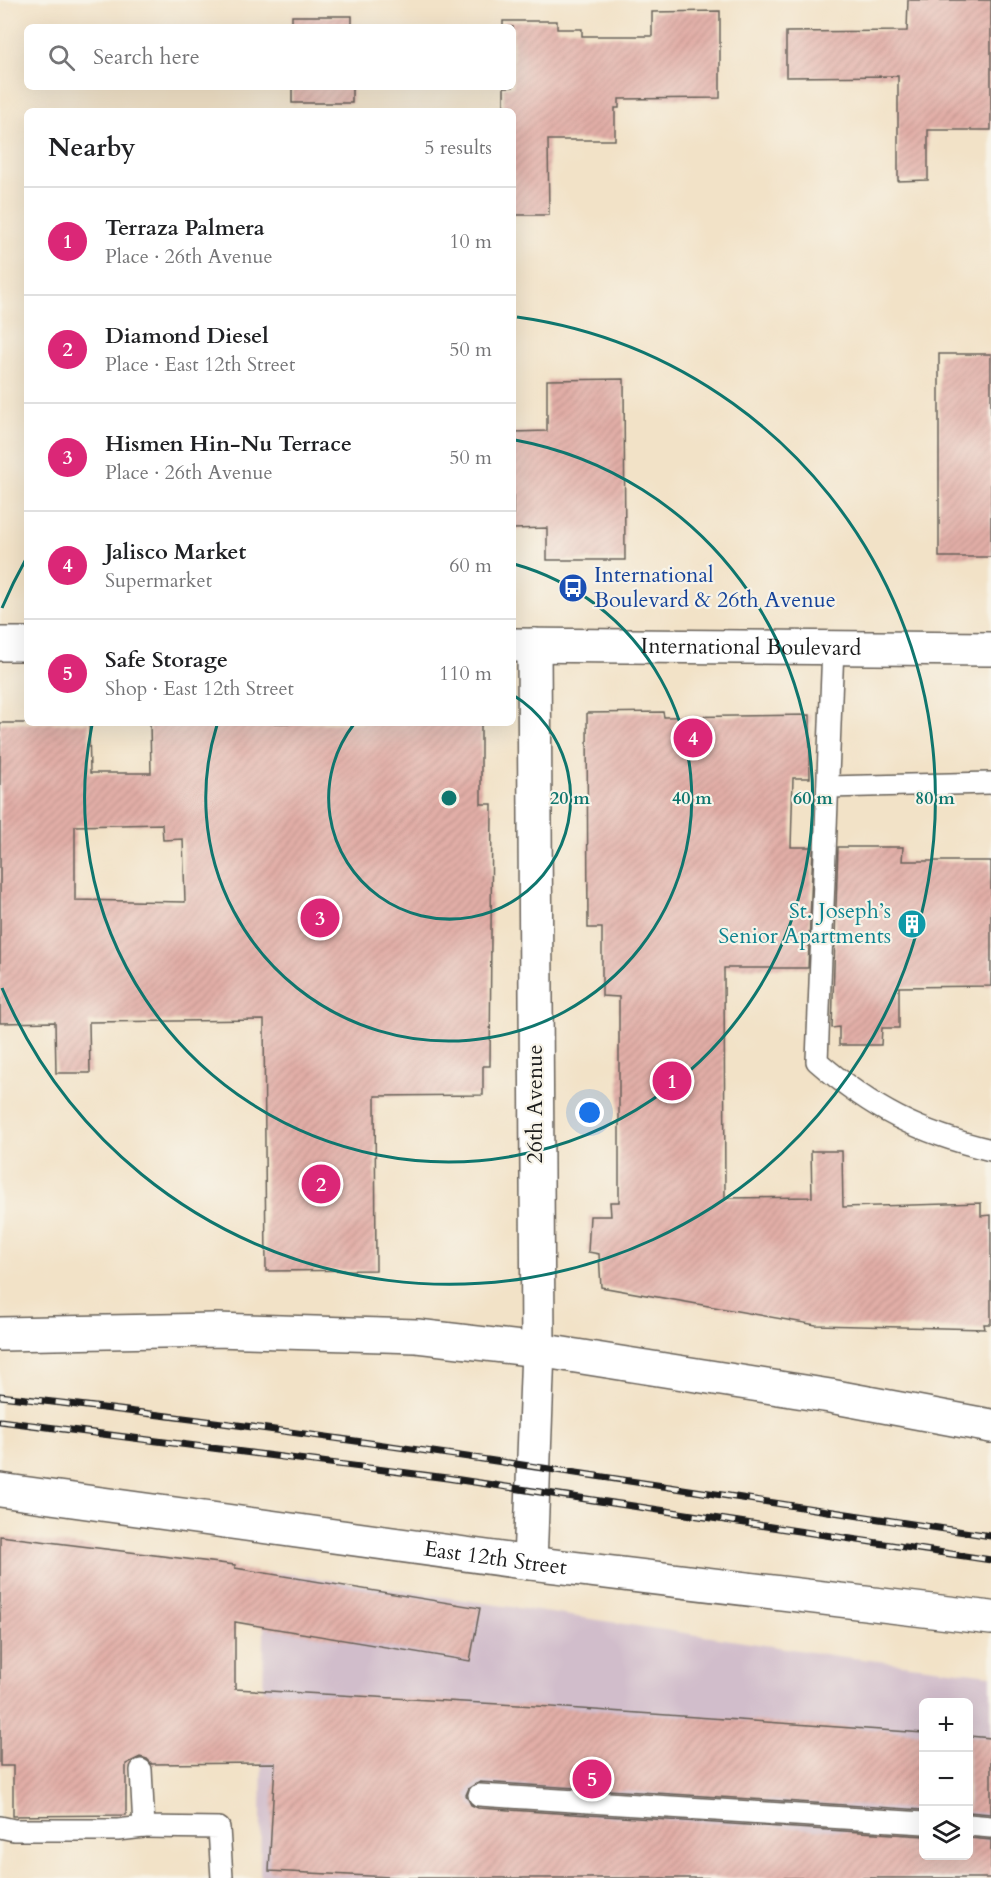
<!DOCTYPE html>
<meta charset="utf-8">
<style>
body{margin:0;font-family:Cardo,serif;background:#f6f6f6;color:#202124}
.controls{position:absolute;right:18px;bottom:18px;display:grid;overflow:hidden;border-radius:9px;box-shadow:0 6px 24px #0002}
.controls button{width:54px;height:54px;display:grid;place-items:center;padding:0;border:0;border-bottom:2px solid #e0e0e0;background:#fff;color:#202124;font:30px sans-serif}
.you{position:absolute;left:590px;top:1113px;width:21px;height:21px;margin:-15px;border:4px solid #fff;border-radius:50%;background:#1a73e8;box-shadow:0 0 0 9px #1a73e833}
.badge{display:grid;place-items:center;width:39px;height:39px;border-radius:50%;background:#db2777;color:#fff;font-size:20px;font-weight:700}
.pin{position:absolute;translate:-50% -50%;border:3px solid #fff;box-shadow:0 2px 6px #0006}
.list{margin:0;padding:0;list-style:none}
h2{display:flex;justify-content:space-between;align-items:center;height:78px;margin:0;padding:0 24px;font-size:26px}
h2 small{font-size:20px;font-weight:400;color:#757577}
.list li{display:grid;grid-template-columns:39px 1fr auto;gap:18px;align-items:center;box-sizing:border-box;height:108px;padding:0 24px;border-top:2px solid #e0e0e0}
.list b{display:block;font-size:22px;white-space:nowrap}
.list p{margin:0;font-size:20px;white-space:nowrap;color:#757577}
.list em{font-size:20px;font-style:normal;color:#757577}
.icon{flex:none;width:33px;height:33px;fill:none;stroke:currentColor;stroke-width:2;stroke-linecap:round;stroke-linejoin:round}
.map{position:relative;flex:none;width:991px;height:1878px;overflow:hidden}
.search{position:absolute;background:#fff;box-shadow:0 6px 24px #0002;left:24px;top:24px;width:492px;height:66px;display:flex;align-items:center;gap:15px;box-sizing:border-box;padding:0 21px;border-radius:9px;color:#757577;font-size:22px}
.panel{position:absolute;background:#fff;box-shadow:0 6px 24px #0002;left:24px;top:108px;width:492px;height:618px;border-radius:9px}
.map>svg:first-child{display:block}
.industrial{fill:#d1bdcb;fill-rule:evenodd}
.building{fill:url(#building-hatch);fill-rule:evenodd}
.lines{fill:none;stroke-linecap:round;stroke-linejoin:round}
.service-casing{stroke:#676158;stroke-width:24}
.minor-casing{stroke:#676158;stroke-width:36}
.secondary-casing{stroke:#676158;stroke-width:36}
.primary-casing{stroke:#676158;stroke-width:36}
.service{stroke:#fff;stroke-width:21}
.minor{stroke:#fff;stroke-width:33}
.secondary{stroke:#fff;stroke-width:33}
.primary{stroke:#fff;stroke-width:33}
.rail-casing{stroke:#1c1c1c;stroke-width:7}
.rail{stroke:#f7f3e8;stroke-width:4.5;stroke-dasharray:14;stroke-linecap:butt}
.ring{fill:none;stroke:#0f766e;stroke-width:3}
.labels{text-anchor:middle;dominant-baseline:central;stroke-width:4.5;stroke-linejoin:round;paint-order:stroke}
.transit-label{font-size:22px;fill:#164399;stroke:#f7f3e8;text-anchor:start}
.street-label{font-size:22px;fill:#1c1c1c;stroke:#f7f3e8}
.culture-label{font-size:22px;fill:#0d838f;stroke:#f7f3e8;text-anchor:end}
.centre{fill:#0f766e;stroke:#f7f3e8;stroke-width:3}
.ring-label{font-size:18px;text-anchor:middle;font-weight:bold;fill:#0f766e;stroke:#f7f3e8;stroke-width:4.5;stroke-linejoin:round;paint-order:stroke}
</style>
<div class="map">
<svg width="991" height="1878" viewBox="0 0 991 1878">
<defs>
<pattern id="building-hatch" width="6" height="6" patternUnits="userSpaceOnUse" patternTransform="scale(1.5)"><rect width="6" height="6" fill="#e2aea7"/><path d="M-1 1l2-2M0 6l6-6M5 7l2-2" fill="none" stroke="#c1958f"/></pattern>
</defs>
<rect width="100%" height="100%" fill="#f7f3e8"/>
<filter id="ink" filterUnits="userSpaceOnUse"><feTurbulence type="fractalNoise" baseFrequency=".0167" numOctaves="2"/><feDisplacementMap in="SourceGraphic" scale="12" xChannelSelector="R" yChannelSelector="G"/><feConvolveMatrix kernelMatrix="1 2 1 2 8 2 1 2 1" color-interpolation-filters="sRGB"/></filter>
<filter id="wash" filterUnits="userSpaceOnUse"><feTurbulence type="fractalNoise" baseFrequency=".008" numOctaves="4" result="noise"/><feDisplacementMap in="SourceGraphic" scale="24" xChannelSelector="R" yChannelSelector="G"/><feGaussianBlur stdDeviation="1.35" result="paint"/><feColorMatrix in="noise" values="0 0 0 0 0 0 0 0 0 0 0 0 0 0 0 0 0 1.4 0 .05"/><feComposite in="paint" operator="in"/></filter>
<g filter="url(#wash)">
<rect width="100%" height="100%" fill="#f2e2c7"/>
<!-- industrial -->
<path class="industrial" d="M265,1572L283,1573L838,1656L991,1675V1878H260ZM924,1702H968V1856H924Z"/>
<g id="blocks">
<!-- building -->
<g class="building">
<polygon points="908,0 991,0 991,130 928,130 928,180 898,181 898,76 786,77 786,32 907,31"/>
<polygon points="720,11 720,98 619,99 619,108 615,108 615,140 548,140 549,215 513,215 513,111 504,111 504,87 513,87 513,27 503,27 503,21 557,21 557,29 582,29 582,36 652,36 652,12"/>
<rect x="292" y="16" width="60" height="11"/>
<rect x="292" y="87" width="60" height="16"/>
<rect x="939" y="354" width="52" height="203"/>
<polygon points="624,379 625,560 547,560 547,528 513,529 513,432 547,431 547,380"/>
<polygon points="663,712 664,717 810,715 810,778 793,778 791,847 813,847 808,968 724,968 725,1198 812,1197 811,1151 842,1151 843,1207 981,1203 981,1216 991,1215 991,1324 984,1324 985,1329 816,1325 601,1287 599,1254 588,1252 590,1216 611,1216 610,1202 619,1202 619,997 602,996 602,928 588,928 587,713"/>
<path d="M0,723H89L90,773H151L150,723H481V804H492L490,1066H483V1095L375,1096L376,1270L266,1271L264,1020L89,1022L90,1073H56L55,1022L0,1023ZM162,824L163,840L183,839L185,902L75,900V826Z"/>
<polygon points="838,847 903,847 902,861 991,861 991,986 899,987 899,1028 882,1028 881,1045 839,1045 839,1027 832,1028"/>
<polygon points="0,1536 235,1565 235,1568 480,1608 470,1661 235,1622 235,1689 552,1707 924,1733 924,1810 480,1782 469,1788 466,1795 471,1805 478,1808 924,1836 924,1856 969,1856 969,1838 991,1840 991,1878 410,1878 269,1871 275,1763 152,1764 147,1759 140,1757 126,1764 126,1815 13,1816 13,1766 0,1766"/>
<polygon points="969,1736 991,1738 991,1814 969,1812"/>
</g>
</g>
</g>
<g filter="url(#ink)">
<use href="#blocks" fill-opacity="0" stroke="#676158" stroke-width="1.5"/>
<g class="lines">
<!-- service casing -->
<g class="service-casing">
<g id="service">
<path d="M833,647L817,1061C872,1109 919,1133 991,1150"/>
<polyline points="828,787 991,783"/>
<polyline points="141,1770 144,1827 219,1828 222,1878"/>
<polyline points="479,1795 924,1823"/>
<polyline points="968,1825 991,1827"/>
<polyline points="0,1827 14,1830 118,1830 144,1827"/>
</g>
</g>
<!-- minor casing -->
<g class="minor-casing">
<polyline id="minor" points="530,1563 538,1350 534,645"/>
</g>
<!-- secondary casing -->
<g class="secondary-casing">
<g id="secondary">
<polyline points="0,1334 216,1330 417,1336 538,1350 830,1396 991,1426"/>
<path id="s1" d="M0,1490L530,1563L991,1618"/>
</g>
</g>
<!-- primary casing -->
<g class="primary-casing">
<g id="primary">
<polyline points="0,644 27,644"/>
<path id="s2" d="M513,645L991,649"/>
</g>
</g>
<!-- service -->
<use href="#service" class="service"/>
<!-- minor -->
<use href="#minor" class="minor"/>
<!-- secondary -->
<use href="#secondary" class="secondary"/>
<!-- primary -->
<use href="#primary" class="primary"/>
<!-- rail casing -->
<g class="rail-casing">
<g id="rail">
<path d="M0,1396C332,1433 661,1486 991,1536"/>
<polyline points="0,1421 447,1478 991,1560"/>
</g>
</g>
<!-- rail -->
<use href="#rail" class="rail"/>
</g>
</g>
<!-- distance rings -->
<g class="ring">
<path d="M513 695A121 121 0 1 1 354 724"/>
<path d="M514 564A243 243 0 1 1 217 725"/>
<path d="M515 440A364 364 0 1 1 92 725"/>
<path d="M2 608A486 486 0 0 1 26 559M517 317A486 486 0 1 1 2 988"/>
</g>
<!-- icons -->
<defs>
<g id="bus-disc" transform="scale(1.5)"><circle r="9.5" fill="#1a4fb4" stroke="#f7f3e8"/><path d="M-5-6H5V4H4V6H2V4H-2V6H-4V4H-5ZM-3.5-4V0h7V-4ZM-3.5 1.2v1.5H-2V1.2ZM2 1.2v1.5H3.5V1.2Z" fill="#fff"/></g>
<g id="building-disc" transform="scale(1.5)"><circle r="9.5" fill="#0f9aa8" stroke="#f7f3e8"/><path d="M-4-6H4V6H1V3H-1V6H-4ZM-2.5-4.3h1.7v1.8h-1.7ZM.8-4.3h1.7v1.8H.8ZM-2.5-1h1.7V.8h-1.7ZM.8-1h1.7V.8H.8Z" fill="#fff"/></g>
</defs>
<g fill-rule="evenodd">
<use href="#bus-disc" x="573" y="588"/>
<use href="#building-disc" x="912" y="924"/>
</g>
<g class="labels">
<!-- transit labels -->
<g class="transit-label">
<text x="594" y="575">International<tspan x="594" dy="25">Boulevard &amp; 26th Avenue</tspan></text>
</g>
<!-- street labels -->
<g class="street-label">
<text stroke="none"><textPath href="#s2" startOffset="238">International Boulevard</textPath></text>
<text transform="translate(535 1104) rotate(-90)">26th Avenue</text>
<text stroke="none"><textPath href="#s1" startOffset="500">East 12th Street</textPath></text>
</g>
<!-- culture labels -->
<g class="culture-label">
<text x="891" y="911">St. Joseph’s<tspan x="891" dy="25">Senior Apartments</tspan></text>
</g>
</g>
<circle cx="449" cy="798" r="9" class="centre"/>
<g class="ring-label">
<text x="570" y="804">20 m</text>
<text x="692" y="804">40 m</text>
<text x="813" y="804">60 m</text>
<text x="935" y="804">80 m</text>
</g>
</svg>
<div class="controls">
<button>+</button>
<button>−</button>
<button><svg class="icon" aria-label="layers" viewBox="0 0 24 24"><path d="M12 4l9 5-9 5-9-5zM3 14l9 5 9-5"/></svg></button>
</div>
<div class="you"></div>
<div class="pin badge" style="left:672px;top:1081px">1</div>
<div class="pin badge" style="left:321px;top:1184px">2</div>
<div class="pin badge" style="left:320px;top:918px">3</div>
<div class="pin badge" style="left:693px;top:738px">4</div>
<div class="pin badge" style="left:592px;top:1779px">5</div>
<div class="search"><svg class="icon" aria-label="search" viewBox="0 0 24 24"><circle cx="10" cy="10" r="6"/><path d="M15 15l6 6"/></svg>Search here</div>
<section class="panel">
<h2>Nearby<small>5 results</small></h2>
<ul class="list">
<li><span class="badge">1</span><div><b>Terraza Palmera</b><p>Place · 26th Avenue</p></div><em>10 m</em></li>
<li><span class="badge">2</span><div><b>Diamond Diesel</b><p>Place · East 12th Street</p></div><em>50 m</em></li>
<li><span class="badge">3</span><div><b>Hismen Hin-Nu Terrace</b><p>Place · 26th Avenue</p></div><em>50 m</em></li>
<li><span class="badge">4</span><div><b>Jalisco Market</b><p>Supermarket</p></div><em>60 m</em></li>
<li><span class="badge">5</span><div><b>Safe Storage</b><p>Shop · East 12th Street</p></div><em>110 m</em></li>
</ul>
</section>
</div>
